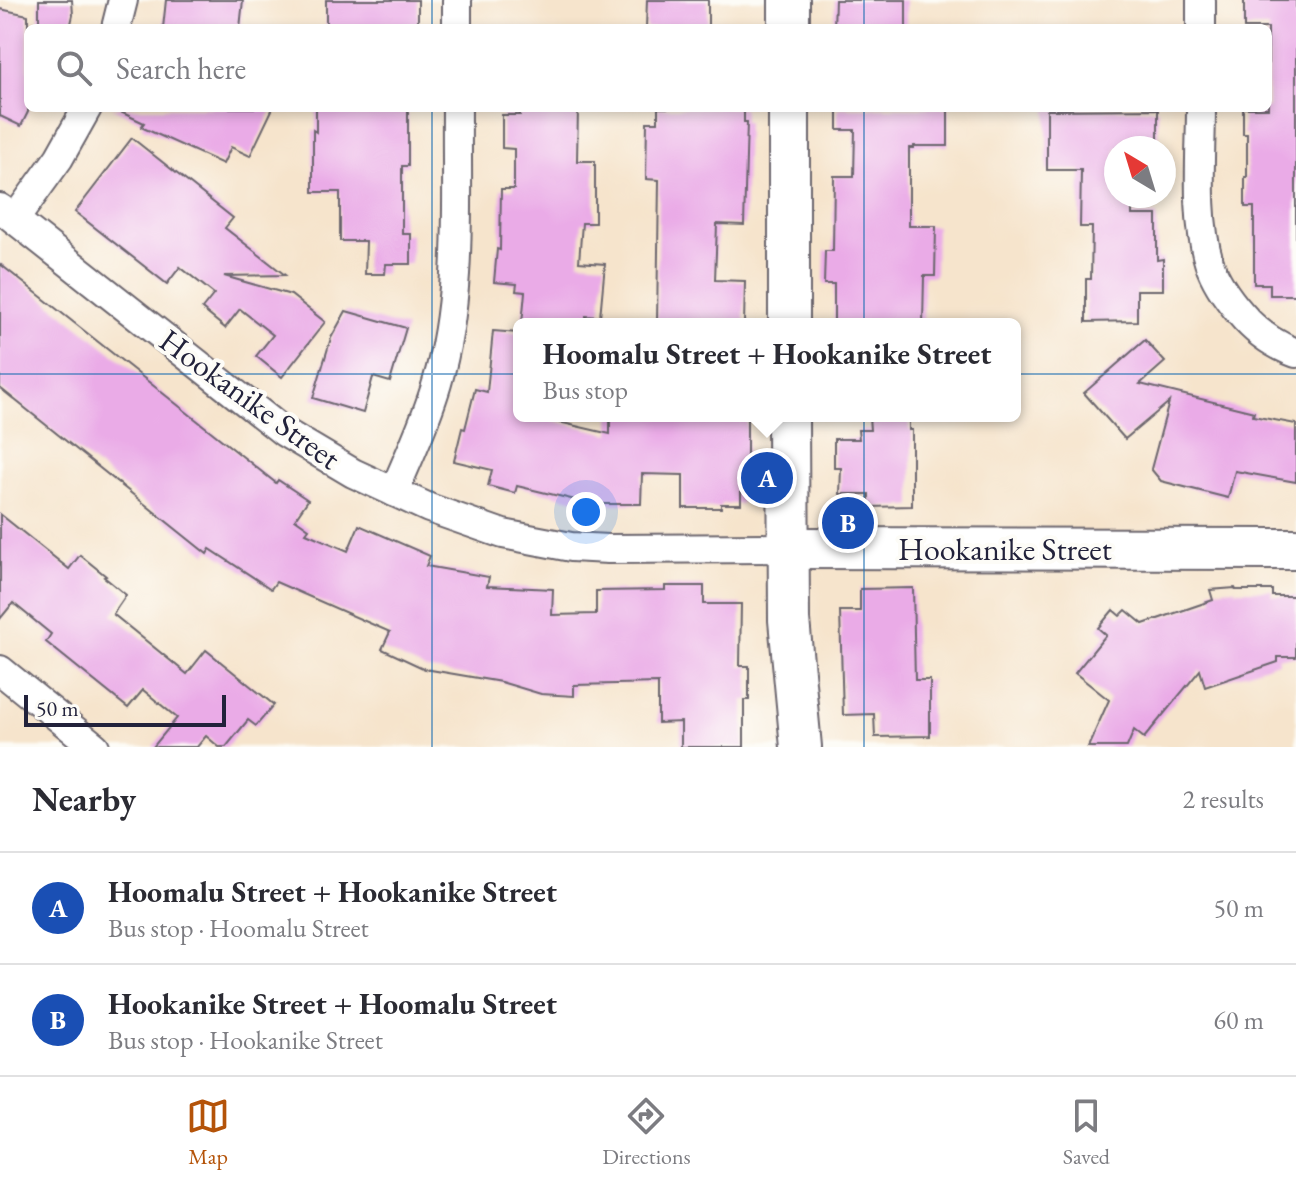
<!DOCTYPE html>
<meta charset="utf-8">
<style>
body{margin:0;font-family:"EB Garamond",serif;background:#f2f2f3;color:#2b2b33}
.compass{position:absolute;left:1104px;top:136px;width:72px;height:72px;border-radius:50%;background:#fff;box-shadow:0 4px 12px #0003;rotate:322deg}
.scale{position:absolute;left:24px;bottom:20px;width:202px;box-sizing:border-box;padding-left:8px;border:4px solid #22223b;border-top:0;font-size:22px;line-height:28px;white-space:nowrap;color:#22223b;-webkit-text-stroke:6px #fdfcf7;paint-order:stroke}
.you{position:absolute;left:586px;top:512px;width:28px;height:28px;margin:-20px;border:6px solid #fff;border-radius:50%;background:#1a73e8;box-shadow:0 0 0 12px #1a73e833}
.badge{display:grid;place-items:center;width:52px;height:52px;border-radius:50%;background:#b45309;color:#fff;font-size:26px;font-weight:700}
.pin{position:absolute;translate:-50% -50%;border:4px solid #fff;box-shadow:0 2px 8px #0006}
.popup{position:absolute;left:513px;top:318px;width:508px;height:104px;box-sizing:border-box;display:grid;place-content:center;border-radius:12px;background:#fff;filter:drop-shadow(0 2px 6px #0005);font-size:26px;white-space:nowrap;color:#7c7c81}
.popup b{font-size:30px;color:#2b2b33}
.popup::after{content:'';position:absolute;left:50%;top:100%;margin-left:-16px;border:16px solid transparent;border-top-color:#fff}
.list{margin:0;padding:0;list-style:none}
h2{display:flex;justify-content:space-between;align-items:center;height:104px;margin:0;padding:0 32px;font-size:34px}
h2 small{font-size:26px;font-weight:400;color:#7c7c81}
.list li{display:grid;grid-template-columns:52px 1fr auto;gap:24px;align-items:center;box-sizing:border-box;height:112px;padding:0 32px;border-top:2px solid #e1e1e2}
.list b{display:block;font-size:30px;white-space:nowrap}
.list p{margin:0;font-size:26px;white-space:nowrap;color:#7c7c81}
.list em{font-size:26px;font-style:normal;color:#7c7c81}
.icon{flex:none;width:44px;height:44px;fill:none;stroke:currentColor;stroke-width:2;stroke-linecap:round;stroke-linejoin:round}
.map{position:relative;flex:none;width:1296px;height:747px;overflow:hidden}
.search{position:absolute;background:#fff;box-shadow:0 4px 12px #0003;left:24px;right:24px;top:24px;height:88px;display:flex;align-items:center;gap:20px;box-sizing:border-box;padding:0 28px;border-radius:12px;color:#7c7c81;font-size:30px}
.sheet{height:328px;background:#fff}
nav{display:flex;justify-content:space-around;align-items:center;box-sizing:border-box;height:112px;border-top:2px solid #e1e1e2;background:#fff;font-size:22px;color:#7c7c81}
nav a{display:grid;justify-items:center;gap:4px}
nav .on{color:#b45309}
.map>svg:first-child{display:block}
.building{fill:#eaabe7}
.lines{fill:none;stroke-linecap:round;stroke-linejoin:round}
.street-casing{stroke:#6c666e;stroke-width:32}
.secondary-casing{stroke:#6c666e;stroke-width:44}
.street{stroke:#fff;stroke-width:28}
.secondary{stroke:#fff;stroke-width:40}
.grid{fill:none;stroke:#1f6fb2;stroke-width:2;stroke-opacity:0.55}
.labels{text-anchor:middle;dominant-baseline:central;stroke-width:8;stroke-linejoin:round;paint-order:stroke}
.street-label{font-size:32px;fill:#22223b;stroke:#fdfcf7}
</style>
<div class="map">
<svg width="1296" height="747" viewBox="0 0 1296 747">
<rect width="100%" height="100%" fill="#fdfcf7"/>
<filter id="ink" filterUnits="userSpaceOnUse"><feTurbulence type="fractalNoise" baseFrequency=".0125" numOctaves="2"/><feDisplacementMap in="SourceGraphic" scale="16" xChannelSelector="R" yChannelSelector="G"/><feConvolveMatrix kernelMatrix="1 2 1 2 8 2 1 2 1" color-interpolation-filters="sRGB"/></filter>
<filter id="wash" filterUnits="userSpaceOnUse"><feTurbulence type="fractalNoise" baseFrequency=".006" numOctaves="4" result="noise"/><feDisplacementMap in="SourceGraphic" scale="32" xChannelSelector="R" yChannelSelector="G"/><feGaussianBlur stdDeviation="1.8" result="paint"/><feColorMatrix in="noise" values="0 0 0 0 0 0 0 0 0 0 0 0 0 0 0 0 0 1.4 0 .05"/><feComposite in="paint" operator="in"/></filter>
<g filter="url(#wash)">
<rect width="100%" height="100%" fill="#f6e4cc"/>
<g id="blocks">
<!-- building -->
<g class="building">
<polygon points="39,0 72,0 73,15 70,28 39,28"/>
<polygon points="166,0 243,0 240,28 163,28"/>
<rect x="326" y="0" width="92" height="28"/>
<polygon points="647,0 708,0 708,28 646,28"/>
<polygon points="835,0 906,0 906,28 834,28"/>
<polygon points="1244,0 1296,0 1296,295 1270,295 1270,284 1254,284 1254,207 1245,207 1245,177 1247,177 1247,134 1243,134 1243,108 1268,108 1268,28 1244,28"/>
<polygon points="0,9 28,15 28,112 21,126 0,116"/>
<polygon points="112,108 273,108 250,156 231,147 223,164 141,127 144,123"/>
<polygon points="316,108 408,108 408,166 402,166 402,234 411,234 411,264 386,264 385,274 365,274 366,241 340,241 340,192 313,192 313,130 316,132"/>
<polygon points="520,108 578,108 577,161 595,161 595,223 582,223 579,262 605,264 600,317 586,316 586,324 522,324 525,292 516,291 517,284 494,282 497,249 500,250 501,189 514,189 514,149 502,148 502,115 520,115"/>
<polygon points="658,108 744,108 744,122 747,122 744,225 717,224 715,280 745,281 744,324 657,324 659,180 646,179 647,122 658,122"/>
<polygon points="838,108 948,108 948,146 914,146 914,148 909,148 909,226 936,226 935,276 924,276 923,324 834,323 834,284 824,284 825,251 833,251 834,176 854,176 855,130 838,130"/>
<polygon points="1158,109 1158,139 1133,139 1133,148 1116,148 1116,196 1132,196 1132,215 1157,215 1157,260 1163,259 1163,290 1137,290 1137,321 1086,322 1086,279 1091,279 1092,227 1080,227 1081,170 1047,170 1047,110"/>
<polygon points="132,138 233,218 225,228 285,275 224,276 291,295 325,322 282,377 256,356 273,335 240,309 225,328 202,309 214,294 180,267 167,284 75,212"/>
<polygon points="0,264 276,483 278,480 308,500 295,519 309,529 306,533 348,551 359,525 430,556 426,566 489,577 487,586 553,589 552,615 596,614 596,591 665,590 665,586 704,586 704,604 741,604 740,666 749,666 749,700 744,700 744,747 681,747 681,722 658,723 658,683 574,685 574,696 541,694 501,682 425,669 382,649 390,632 276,582 271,589 210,549 207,554 0,388"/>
<polygon points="346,311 406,328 390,382 373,377 363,413 313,398 331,338"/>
<polygon points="493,331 519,333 519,416 533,416 610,434 610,416 747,416 747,470 741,470 741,504 721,504 721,508 683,508 683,475 642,474 641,504 592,504 517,486 515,493 488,486 492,470 454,461 462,428 465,429 475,389 487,392"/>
<polygon points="1145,340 1165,362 1140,384 1254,412 1253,416 1296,424 1296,482 1235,471 1228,498 1161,481 1151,469 1169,402 1125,439 1084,393"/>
<polygon points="869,416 909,416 909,430 912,430 912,506 869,507 869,494 840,494 841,468 834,468 834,439 859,439 858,430 870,430"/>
<polygon points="0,514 69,569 80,555 106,576 104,577 126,595 113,614 187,674 206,650 274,705 256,726 248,720 226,747 219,747 206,736 197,747 153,747 177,718 143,690 128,708 46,642 51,634 13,603 0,619"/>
<polygon points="913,588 915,680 930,680 930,736 875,737 874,714 843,715 840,611 860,611 860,589"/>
<polygon points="1235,588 1236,590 1272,590 1272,596 1296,596 1296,657 1278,657 1278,662 1205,687 1200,670 1144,738 1134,730 1127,747 1088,747 1109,700 1075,673 1106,635 1098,628 1113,610 1120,616 1126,610 1143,624 1213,600 1210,590"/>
</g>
</g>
</g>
<g filter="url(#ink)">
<use href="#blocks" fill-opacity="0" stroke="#6c666e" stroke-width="2"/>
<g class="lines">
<!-- street casing -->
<g class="street-casing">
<g id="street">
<polyline points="116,28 123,0"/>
<polyline points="457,28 457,0"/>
<polyline points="1201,28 1201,0"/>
<path d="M1201,108C1201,154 1195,218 1209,262C1215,281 1228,299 1241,314C1255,331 1275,345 1296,353"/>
<polyline points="0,208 284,432 353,473 429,508 503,534 571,547 608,549 788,548"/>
<polyline points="15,219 59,158 87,108"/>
<path d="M394,492C409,456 426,421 437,383C463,294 456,200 457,108"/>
<polyline points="0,670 95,747"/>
</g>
</g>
<!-- secondary casing -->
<g class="secondary-casing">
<g id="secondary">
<polyline points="789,28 789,0"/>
<polyline points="789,324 789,108"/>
<polyline points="788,416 789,620 801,747"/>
<polyline points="788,548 1296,549"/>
</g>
</g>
<!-- street -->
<use href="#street" class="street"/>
<!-- secondary -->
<use href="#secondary" class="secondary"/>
</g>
</g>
<!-- grid -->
<path class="grid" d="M432,0V28M864,0V28M432,108V747M864,108V747M0,374H1296"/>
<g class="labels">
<!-- street labels -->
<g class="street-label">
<text transform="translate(250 399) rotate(36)">Hookanike Street</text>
<text x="1005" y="549">Hookanike Street</text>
</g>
</g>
</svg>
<svg class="compass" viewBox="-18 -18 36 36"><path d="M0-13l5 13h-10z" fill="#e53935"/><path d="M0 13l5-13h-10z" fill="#7c7c81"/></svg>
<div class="scale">50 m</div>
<div class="you"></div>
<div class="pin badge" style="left:767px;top:478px;background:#1a4fb4">A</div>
<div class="popup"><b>Hoomalu Street + Hookanike Street</b>Bus stop</div>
<div class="pin badge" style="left:848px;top:523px;background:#1a4fb4">B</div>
<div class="search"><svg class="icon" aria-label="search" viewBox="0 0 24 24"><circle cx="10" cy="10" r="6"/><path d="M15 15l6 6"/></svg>Search here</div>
</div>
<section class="sheet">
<h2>Nearby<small>2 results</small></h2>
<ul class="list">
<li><span class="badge" style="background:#1a4fb4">A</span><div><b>Hoomalu Street + Hookanike Street</b><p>Bus stop · Hoomalu Street</p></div><em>50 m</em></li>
<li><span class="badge" style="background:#1a4fb4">B</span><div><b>Hookanike Street + Hoomalu Street</b><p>Bus stop · Hookanike Street</p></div><em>60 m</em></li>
</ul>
</section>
<nav>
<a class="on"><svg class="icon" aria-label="map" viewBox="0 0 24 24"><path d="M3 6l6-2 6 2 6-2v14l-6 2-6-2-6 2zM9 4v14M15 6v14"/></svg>Map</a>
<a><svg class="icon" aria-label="directions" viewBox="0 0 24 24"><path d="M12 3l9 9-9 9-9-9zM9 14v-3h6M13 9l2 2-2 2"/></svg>Directions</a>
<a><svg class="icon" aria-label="saved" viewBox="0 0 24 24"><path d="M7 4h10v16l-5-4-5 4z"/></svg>Saved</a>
</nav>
